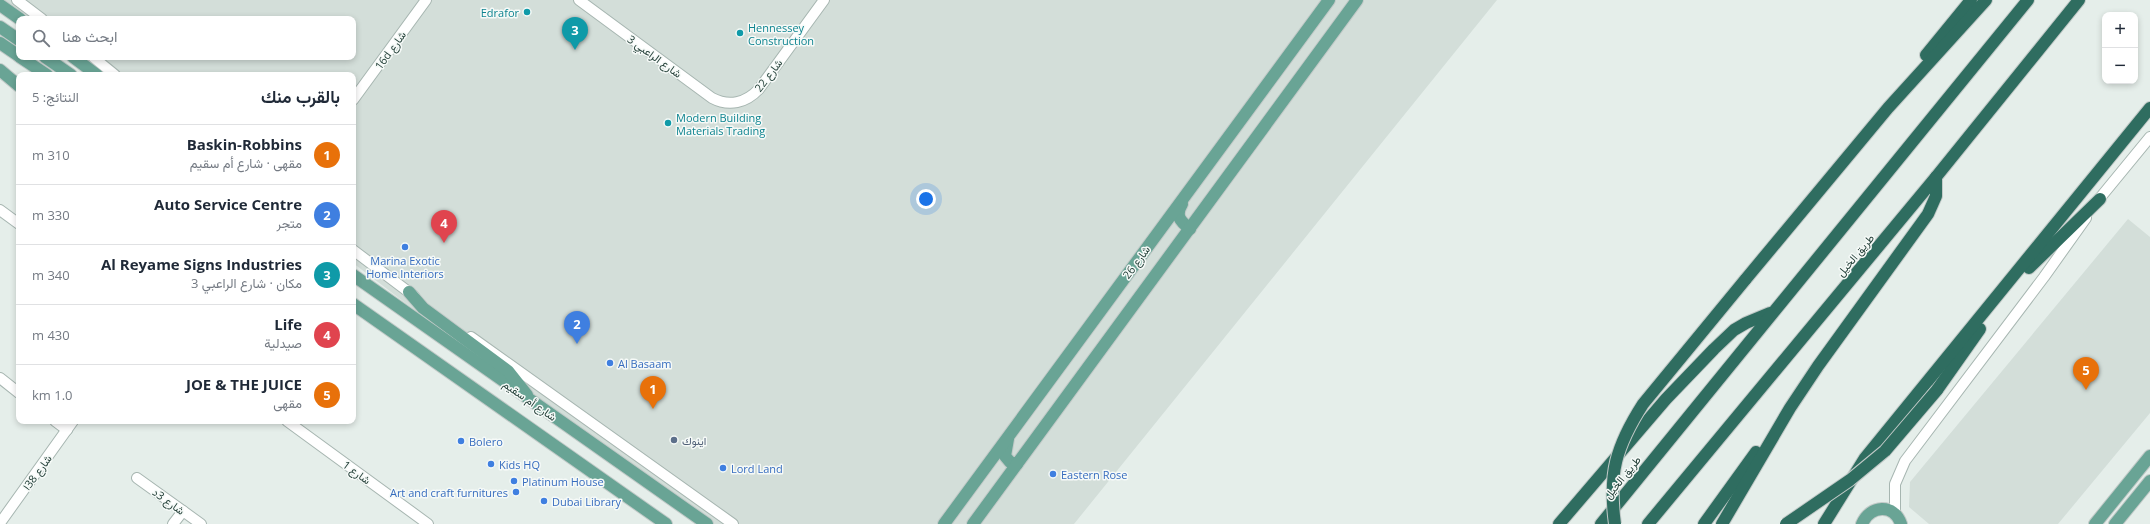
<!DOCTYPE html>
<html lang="ar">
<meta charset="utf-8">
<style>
body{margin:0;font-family:"Open Sans",Vazirmatn,sans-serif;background:#f6f6f7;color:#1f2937;direction:rtl}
.controls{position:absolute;right:12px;top:12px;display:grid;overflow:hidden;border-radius:8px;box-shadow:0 2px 6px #0003}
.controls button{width:36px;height:36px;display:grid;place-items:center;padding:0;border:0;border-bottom:1px solid #e0e1e3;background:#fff;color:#1f2937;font:20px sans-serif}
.you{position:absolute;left:926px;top:199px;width:14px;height:14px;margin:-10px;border:3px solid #fff;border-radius:50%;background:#1a73e8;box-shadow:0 0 0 6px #1a73e833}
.badge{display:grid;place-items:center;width:26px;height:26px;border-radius:50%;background:#7e5149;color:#fff;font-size:13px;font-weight:700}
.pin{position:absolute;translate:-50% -33px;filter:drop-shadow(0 1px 2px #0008)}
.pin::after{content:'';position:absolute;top:21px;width:14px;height:12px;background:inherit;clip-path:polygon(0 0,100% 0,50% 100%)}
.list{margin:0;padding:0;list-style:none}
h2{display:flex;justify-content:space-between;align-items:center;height:52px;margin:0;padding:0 16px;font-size:17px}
h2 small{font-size:13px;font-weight:400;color:#747a83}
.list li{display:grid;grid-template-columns:26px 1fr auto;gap:12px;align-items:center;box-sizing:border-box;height:60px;padding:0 16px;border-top:1px solid #e0e1e3}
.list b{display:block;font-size:15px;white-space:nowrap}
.list p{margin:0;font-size:13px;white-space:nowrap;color:#747a83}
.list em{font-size:13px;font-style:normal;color:#747a83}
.icon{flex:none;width:22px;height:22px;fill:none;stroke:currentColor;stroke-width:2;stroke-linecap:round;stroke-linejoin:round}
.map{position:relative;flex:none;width:2150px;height:524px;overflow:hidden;direction:ltr}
.search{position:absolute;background:#fff;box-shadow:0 2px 6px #0003;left:16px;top:16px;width:340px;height:44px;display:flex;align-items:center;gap:10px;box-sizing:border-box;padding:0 14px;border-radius:8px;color:#747a83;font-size:15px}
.panel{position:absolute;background:#fff;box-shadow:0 2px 6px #0003;left:16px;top:72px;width:340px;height:352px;border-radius:8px;direction:rtl}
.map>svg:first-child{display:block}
.built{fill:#d3ded9}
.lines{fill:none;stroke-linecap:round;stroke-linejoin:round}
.minor-casing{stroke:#a7b6b1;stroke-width:12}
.major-casing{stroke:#c2cac8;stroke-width:14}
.highway-casing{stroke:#c2cac8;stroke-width:14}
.minor{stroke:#fff;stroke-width:10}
.major{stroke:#69a495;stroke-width:12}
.highway{stroke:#2f6d60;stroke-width:12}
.highway-bridge-casing{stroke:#c2cac8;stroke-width:14;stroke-linecap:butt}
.highway-bridge{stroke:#2f6d60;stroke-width:12}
.culture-dot{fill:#0f9aa8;stroke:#f6faf8;stroke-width:1.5}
.shop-dot{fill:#3f7fe0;stroke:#f6faf8;stroke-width:1.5}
.service-dot{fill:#5c6f8a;stroke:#f6faf8;stroke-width:1.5}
.labels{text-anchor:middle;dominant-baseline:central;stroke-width:3;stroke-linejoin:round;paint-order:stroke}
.culture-label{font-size:11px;fill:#0d838f;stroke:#f6faf8;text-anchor:start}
.street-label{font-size:11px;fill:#244039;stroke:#f6faf8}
.shop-label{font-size:11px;fill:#366cbe;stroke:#f6faf8;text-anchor:start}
.service-label{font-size:11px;fill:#4e5e75;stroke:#f6faf8;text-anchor:start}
</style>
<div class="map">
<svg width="2150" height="524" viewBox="0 0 2150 524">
<rect width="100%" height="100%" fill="#e5eeea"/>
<!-- built -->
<g class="built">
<polygon points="4,0 1497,0 1074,524 695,524 353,263 353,75 107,75 82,57 353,57 353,19 30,19"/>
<polygon points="2128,219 2150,237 2150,413 2058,524 1929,524 1909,507 1910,482"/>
</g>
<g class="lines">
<!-- minor casing -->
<g class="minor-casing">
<g id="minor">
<polyline points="17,0 42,19"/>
<path d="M579,0L712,98C729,107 746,103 759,89L824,0"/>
<polyline points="93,57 115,75"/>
<polyline points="353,100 426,0"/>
<polyline points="2095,204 2150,137"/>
<polyline points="0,210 19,224"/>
<polyline points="353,250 414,296"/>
<polyline points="471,337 733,524"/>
<polyline points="0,378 19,393"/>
<polyline points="55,421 67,430"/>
<polyline points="287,421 428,524"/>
<polyline points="137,478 201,524"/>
<polyline points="1895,513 1895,484 1905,461 2044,277 2086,218"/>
<polyline points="0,523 73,421"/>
<polyline points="173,524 183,511"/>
</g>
</g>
<!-- major casing -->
<g class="major-casing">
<g id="major">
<polyline points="0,5 20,19"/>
<polyline points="0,27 19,40"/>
<polyline points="0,43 19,56"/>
<polyline points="20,57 47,75"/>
<polyline points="45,57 71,75"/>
<polyline points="73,57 97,75"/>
<polyline points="0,70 19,86"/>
<path d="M1182,204C1175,216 1180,221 1190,229"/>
<polyline points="353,275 707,524"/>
<polyline points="409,292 423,308 508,371 527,395"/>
<polyline points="353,304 666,524"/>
<polyline points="1008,439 1005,456 1010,462 1017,464"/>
<polyline points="944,524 1329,0"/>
<polyline points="973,524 1357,0"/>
<path d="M1862,524C1870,505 1894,503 1901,524"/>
<polyline points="2095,524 2150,456"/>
<polyline points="2115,524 2150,481"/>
</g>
</g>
<!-- highway casing -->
<g class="highway-casing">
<g id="highway">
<polyline points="1926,55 1971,0"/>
<polyline points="2029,268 2100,199"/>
<polyline points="1745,280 1888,108 1986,0"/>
<polyline points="1937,390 1980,329"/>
<polyline points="1559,524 1666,399 1714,349 1734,330 1746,323 1770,313"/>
<polyline points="1601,524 2028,0"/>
<polyline points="1648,524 1936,177 2079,0"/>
<polyline points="1704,524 1756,452"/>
<polyline points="1722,524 1790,408 1818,366 1928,214 1936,196 1936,177"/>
<polyline points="1824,524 1865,458 2150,108"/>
</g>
</g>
<!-- minor -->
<use href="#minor" class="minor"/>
<!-- major -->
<use href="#major" class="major"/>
<!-- highway -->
<use href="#highway" class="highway"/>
<!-- highway-bridge casing -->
<g class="highway-bridge-casing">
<g id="highway-bridge">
<path d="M1615,524C1608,474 1616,446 1643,404L1745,280"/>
<polyline points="1786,524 1850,480 1885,451 1937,390"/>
</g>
</g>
<!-- highway-bridge -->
<use href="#highway-bridge" class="highway-bridge"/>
</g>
<!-- markers -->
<g class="culture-dot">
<circle cx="527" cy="12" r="4"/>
<circle cx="740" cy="33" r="4"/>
<circle cx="668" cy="123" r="4"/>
</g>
<g class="shop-dot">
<circle cx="405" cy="247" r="4"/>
<circle cx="610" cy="363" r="4"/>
<circle cx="461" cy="441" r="4"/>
<circle cx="491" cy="464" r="4"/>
<circle cx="723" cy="468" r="4"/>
<circle cx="1053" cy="474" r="4"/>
<circle cx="514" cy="481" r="4"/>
<circle cx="516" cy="492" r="4"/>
<circle cx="544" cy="501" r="4"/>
</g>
<circle class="service-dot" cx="674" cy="440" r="4"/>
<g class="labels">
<!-- culture labels -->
<g class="culture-label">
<text x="519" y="12" text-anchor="end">Edrafor</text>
<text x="748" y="27">Hennessey<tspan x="748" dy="13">Construction</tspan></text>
<text x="676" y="117">Modern Building<tspan x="676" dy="13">Materials Trading</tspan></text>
</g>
<!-- street labels -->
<g class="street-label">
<text transform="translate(390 50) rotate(-54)">16d شارع</text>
<text transform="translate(655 56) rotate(36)">شارع الراعبي 3</text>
<text transform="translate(768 75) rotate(-53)">شارع 22</text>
<text transform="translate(1855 255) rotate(-50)">طريق الخيل</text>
<text transform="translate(1136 262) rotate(-54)">شارع 26</text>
<text transform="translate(530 400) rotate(35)">شارع أم سقيم</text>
<text transform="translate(37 472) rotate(-54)">شارع 38ا</text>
<text transform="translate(357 472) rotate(36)">شارع 1</text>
<text transform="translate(1622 477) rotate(-51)">طريق الخيل</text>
<text transform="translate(169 501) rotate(36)">شارع 3د</text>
</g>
<!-- shop labels -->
<g class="shop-label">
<text x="405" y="260" text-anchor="middle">Marina Exotic<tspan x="405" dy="13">Home Interiors</tspan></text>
<text x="618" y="363">Al Basaam</text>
<text x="469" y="441">Bolero</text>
<text x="499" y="464">Kids HQ</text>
<text x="731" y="468">Lord Land</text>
<text x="1061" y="474">Eastern Rose</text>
<text x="522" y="481">Platinum House</text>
<text x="508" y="492" text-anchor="end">Art and craft furnitures</text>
<text x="552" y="501">Dubai Library</text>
</g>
<!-- service labels -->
<g class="service-label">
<text x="682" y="440">اينوك</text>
</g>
</g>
</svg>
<div class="controls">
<button>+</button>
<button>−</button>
</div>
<div class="you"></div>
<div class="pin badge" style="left:653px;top:409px;background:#e8710a">1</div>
<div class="pin badge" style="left:577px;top:344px;background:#3f7fe0">2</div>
<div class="pin badge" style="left:575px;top:50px;background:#0f9aa8">3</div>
<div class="pin badge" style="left:444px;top:243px;background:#e0444e">4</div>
<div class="pin badge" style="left:2086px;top:390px;background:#e8710a">5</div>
<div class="search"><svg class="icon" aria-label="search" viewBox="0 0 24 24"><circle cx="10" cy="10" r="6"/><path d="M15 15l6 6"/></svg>ابحث هنا</div>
<section class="panel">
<h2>بالقرب منك<small>النتائج: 5</small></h2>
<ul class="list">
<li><span class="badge" style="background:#e8710a">1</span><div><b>Baskin-Robbins</b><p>مقهى · شارع أم سقيم</p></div><em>310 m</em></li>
<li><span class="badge" style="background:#3f7fe0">2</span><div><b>Auto Service Centre</b><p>متجر</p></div><em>330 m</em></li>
<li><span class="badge" style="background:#0f9aa8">3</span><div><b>Al Reyame Signs Industries</b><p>مكان · شارع الراعبي 3</p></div><em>340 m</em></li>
<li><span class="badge" style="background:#e0444e">4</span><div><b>Life</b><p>صيدلية</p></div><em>430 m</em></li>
<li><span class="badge" style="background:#e8710a">5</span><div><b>JOE &amp; THE JUICE</b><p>مقهى</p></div><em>1.0 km</em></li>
</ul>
</section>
</div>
